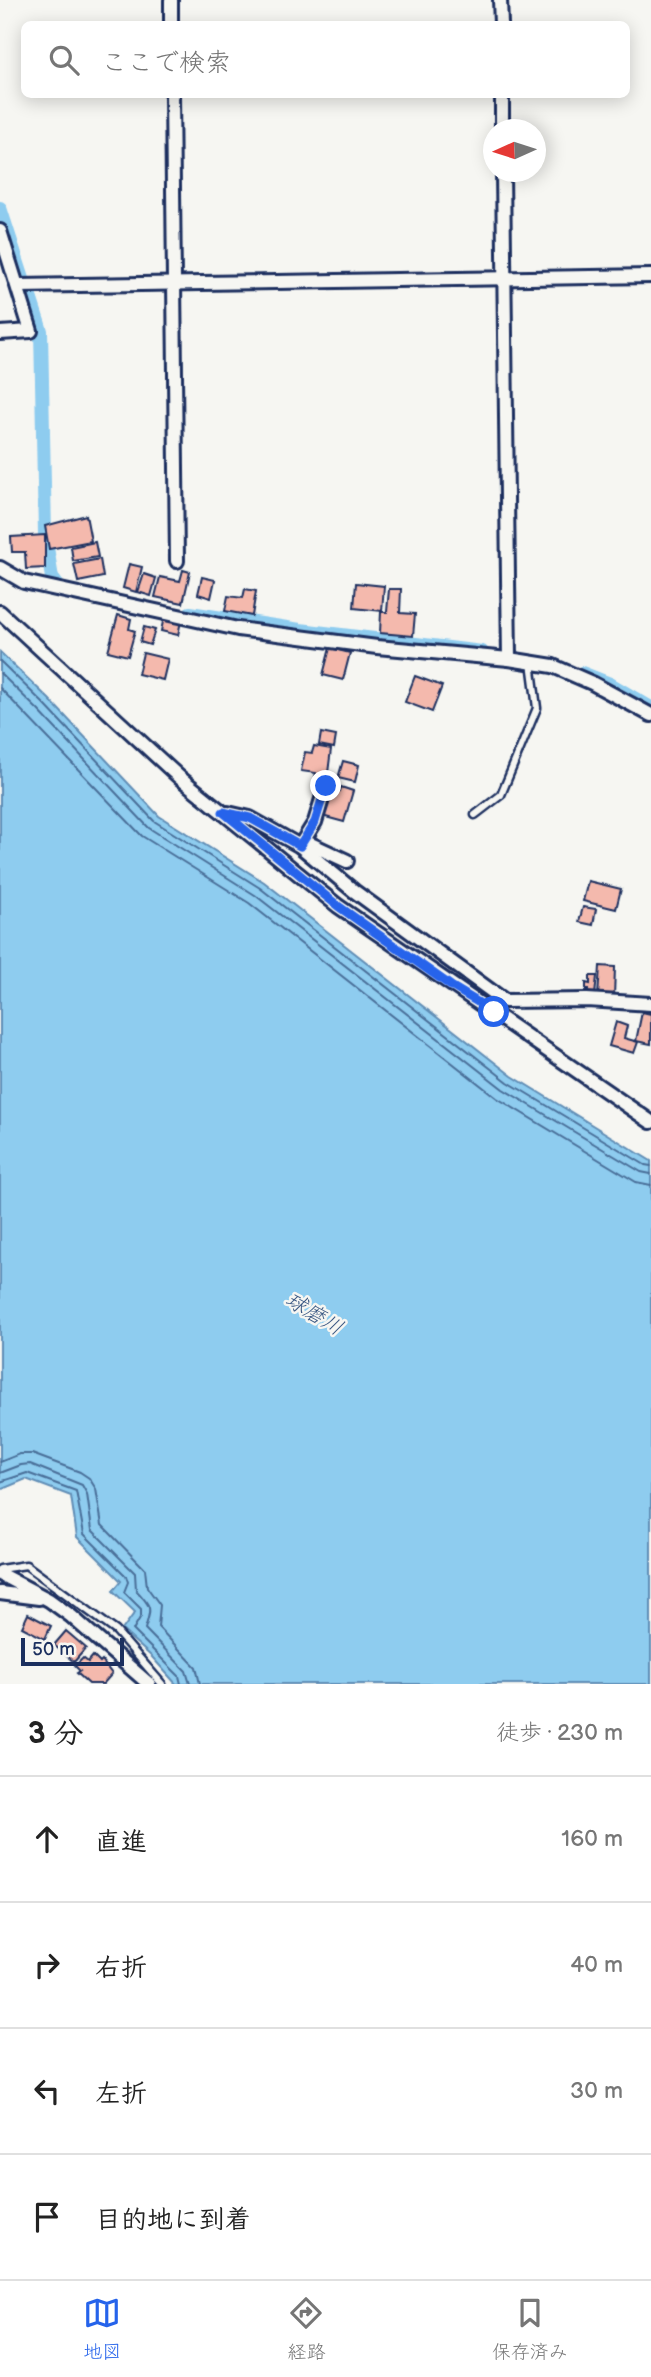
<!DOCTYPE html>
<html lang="ja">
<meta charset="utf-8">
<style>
body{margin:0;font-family:"Balsamiq Sans","Klee One",sans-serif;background:#f2f2f2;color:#222}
.compass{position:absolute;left:483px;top:119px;width:63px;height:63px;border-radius:50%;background:#fff;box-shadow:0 4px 18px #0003;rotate:267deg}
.scale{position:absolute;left:21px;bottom:18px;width:103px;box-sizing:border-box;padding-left:7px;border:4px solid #1b2f5e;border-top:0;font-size:19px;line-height:24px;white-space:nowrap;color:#1b2f5e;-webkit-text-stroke:5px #f6f6f2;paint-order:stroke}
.stop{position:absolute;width:21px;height:21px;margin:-16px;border:5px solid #2563eb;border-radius:50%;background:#fff}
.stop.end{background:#2563eb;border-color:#fff;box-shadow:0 2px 7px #0008}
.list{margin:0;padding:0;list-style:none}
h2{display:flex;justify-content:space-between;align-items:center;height:91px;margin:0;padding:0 28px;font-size:30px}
h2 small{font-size:23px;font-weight:400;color:#767676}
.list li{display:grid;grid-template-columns:46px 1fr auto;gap:21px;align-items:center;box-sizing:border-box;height:126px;padding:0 28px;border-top:2px solid #e0e0e0}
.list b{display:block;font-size:26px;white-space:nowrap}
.list em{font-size:23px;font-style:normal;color:#767676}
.icon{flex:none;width:38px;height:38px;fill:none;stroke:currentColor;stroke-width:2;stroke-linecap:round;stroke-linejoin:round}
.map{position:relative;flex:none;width:651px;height:1684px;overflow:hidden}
.search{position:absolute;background:#fff;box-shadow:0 4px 18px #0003;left:21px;right:21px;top:21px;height:77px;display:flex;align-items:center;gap:18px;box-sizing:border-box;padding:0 24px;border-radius:10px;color:#767676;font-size:26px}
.sheet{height:595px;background:#fff}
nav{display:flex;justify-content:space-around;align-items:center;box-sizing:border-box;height:98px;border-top:2px solid #e0e0e0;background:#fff;font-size:19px;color:#767676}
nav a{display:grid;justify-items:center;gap:4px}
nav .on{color:#2563eb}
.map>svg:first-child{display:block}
.water{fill:#8eccef;stroke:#608db5;stroke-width:2}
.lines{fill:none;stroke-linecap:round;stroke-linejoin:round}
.shore{stroke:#496e98;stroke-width:2}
.canal{stroke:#8eccef;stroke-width:14}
.building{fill:#f4b9ad;stroke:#1b2f5e;stroke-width:2}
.lane-casing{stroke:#1b2f5e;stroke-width:11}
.street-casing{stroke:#1b2f5e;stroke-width:18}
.lane{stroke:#f6f6f2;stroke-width:6}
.street{stroke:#f6f6f2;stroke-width:12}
.route{stroke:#2563eb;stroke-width:9}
.labels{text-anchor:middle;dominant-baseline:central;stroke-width:5;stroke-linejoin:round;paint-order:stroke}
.water-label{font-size:21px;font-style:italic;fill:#385682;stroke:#f6f6f2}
</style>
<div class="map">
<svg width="651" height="1684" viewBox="0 0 651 1684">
<rect width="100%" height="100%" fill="#f6f6f2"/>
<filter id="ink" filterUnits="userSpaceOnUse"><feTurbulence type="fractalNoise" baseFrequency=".0143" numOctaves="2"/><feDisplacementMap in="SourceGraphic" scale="14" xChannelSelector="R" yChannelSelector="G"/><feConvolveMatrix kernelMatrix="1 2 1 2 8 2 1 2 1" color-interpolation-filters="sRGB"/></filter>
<g filter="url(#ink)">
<!-- water -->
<polygon class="water" points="0,652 49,699 159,816 264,882 512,1076 651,1161 651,1684 176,1684 152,1657 122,1630 135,1612 113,1591 121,1581 77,1537 71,1496 26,1479 0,1490"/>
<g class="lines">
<!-- shore -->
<g class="shore">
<polyline points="0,661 44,704 154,821 260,888 508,1082 645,1165 651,1166"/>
<polyline points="0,673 38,710 149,828 255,895 503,1089 641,1172 651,1174"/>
<polyline points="0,688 142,836 249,903 497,1098 636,1182 651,1185"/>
<polyline points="0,1462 20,1454 32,1454 80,1472 89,1478 96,1489 102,1525 145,1569 147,1587 160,1605 158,1627 196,1667 200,1684"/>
<path d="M0,1473L21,1465L30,1464L82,1485L87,1494L92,1530L135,1573L136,1590C153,1608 151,1608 145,1629L186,1671L190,1684"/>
<polyline points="0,1482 27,1473 76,1491 84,1534 126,1576 128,1582 124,1592 141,1609 141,1616 133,1630 179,1676 181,1684"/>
</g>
<!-- canal -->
<g class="canal">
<polyline points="0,208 23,279"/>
<polyline points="29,294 41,331 45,535 52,578 61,590 70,591"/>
<polyline points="190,613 300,630 482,652"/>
<polyline points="582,673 610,684 651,708"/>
</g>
</g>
<!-- building -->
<g class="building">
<polygon points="86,515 91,541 49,549 45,526"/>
<polygon points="45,535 45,568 26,569 25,552 12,552 11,537"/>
<polygon points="95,542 98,557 73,561 71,547"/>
<polygon points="100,559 103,577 78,582 74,564"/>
<polygon points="129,564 142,567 136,592 123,588"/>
<polygon points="183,570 190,572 183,603 155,597 160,577 180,581"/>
<polygon points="144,574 156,578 151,596 138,592"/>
<polygon points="202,577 215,580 211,598 198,594"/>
<polygon points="356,583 384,586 382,611 354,608"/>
<polygon points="245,589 256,591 252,616 225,611 228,596 243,598"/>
<polygon points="389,589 401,589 400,613 415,614 413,636 380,633 381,612 387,612"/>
<polygon points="118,615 131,619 129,629 135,631 128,656 108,651"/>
<polygon points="164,617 181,621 178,635 161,631"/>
<polygon points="144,627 155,630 150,645 140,642"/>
<polygon points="330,648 350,653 343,680 323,675"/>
<polygon points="143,653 168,659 163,680 138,674"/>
<polygon points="415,676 442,686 432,712 405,702"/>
<polygon points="321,733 336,736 334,748 319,745"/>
<polygon points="314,746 331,749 327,781 315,778 316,773 301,771 305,752 312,753"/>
<polygon points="343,761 359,765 355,782 338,778"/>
<polygon points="341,787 353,791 344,822 322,816 330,788 340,791"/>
<polygon points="588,881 621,889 616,909 583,901"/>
<polygon points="583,907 596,909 593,925 579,922"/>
<polygon points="600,966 615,967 614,998 598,997"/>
<polygon points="590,976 597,976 595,995 588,994 588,989 586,989 586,983 590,984"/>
<polygon points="642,1012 651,1014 651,1044 636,1041"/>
<polygon points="616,1022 627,1026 624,1038 638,1042 634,1053 609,1046"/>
<polygon points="28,1614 51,1626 45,1639 22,1627"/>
<polygon points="66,1631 86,1648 74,1662 54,1645"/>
<polygon points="93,1656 100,1663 102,1661 112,1674 103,1684 89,1684 77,1673 80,1671 75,1666 83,1658 88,1662"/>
</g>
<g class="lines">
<!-- lane casing -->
<g class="lane-casing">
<g id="lane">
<polyline points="475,815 501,795 537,708 531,662"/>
<polyline points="0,1569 26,1565 116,1631 162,1684"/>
</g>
</g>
<!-- street casing -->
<g class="street-casing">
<g id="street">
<polyline points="171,0 171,24"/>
<polyline points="500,0 501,24"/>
<polyline points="172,94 177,561"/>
<polyline points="502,94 502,130"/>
<polyline points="503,172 509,659"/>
<polyline points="0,231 31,331 0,333"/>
<polyline points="18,286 651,276"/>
<polyline points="0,568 24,582 238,629 377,647 509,659 553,666 592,683 651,715"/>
<polyline points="0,612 179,777 338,906 651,1122"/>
<polyline points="228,813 250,818 300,846 354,891 505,1001 587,1000 651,1004"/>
<polyline points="304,841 347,861"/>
<polyline points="300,846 315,822 326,786"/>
<polyline points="0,1574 49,1600 71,1616 149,1684"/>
<polyline points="0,1593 39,1598"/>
</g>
</g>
<!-- lane -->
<use href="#lane" class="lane"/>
<!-- street -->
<use href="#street" class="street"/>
</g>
</g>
<g class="lines" filter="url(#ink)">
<!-- route -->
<polyline class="route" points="326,786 315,822 300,846 250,818 223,812 338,906 451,986 494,1012"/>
</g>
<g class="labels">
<!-- water labels -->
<g class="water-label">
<text transform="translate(314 1314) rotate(31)">球磨川</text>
</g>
</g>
</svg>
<svg class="compass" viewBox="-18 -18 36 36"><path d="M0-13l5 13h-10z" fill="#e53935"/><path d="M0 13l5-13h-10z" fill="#767676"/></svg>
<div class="scale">50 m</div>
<div class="stop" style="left:494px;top:1012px"></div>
<div class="stop end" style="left:326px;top:786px"></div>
<div class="search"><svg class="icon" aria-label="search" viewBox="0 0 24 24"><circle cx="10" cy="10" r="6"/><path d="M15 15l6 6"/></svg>ここで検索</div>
</div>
<section class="sheet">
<h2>3 分<small>徒歩 · 230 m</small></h2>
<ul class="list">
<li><svg class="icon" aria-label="ahead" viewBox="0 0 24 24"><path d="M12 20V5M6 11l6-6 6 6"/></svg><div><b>直進</b></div><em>160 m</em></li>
<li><svg class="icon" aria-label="right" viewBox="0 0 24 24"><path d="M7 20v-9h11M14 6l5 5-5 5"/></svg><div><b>右折</b></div><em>40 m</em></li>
<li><svg class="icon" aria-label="left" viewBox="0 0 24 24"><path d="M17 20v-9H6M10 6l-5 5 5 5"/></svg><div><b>左折</b></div><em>30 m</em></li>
<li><svg class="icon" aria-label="arrive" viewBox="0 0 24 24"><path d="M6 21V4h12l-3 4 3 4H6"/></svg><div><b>目的地に到着</b></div></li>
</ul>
</section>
<nav>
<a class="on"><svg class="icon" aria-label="map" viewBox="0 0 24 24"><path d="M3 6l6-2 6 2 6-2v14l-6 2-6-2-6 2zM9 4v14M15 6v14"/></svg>地図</a>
<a><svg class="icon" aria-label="directions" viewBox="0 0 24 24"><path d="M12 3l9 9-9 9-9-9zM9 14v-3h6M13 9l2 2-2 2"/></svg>経路</a>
<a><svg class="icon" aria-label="saved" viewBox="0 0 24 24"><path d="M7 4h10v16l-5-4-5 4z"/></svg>保存済み</a>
</nav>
